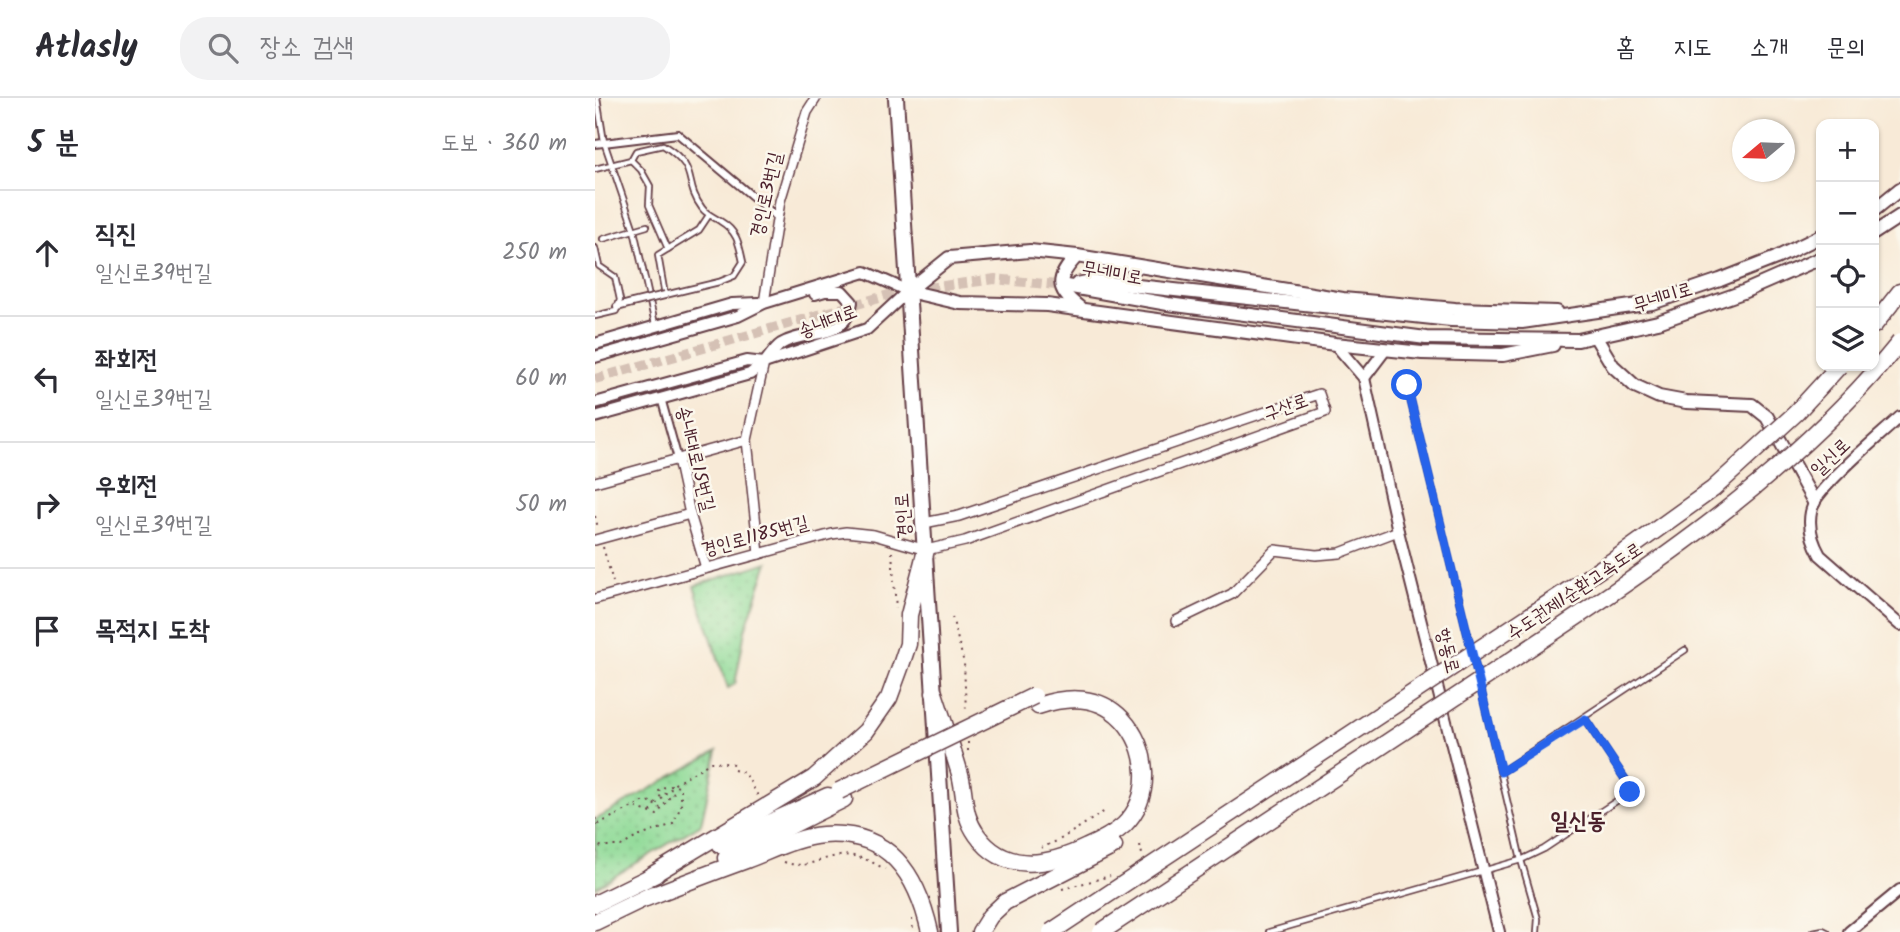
<!DOCTYPE html>
<html lang="ko">
<meta charset="utf-8">
<style>
body{margin:0;font-family:Kalam,"Poor Story",sans-serif;background:#f2f2f3;color:#2b2b33}
.controls{position:absolute;right:21px;top:21px;display:grid;overflow:hidden;border-radius:14px;box-shadow:0 2px 5px #0004}
.controls button{width:63px;height:63px;display:grid;place-items:center;padding:0;border:0;border-bottom:2px solid #e1e1e2;background:#fff;color:#2b2b33;font:35px sans-serif}
.compass{position:absolute;left:1137px;top:21px;width:63px;height:63px;border-radius:50%;background:#fff;box-shadow:0 2px 5px #0004;rotate:251deg}
.stop{position:absolute;width:21px;height:21px;margin:-16px;border:5px solid #2563eb;border-radius:50%;background:#fff}
.stop.end{background:#2563eb;border-color:#fff;box-shadow:0 2px 7px #0008}
.list{margin:0;padding:0;list-style:none}
h2{display:flex;justify-content:space-between;align-items:center;height:91px;margin:0;padding:0 28px;font-size:30px}
h2 small{font-size:23px;font-weight:400;color:#7c7c81}
.list li{display:grid;grid-template-columns:46px 1fr auto;gap:21px;align-items:center;box-sizing:border-box;height:126px;padding:0 28px;border-top:2px solid #e1e1e2}
.list b{display:block;font-size:26px;white-space:nowrap}
.list p{margin:0;font-size:23px;white-space:nowrap;color:#7c7c81}
.list em{font-size:23px;font-style:normal;color:#7c7c81}
.icon{flex:none;width:38px;height:38px;fill:none;stroke:currentColor;stroke-width:2;stroke-linecap:round;stroke-linejoin:round}
.map{position:relative;flex:none;width:1305px;height:834px;overflow:hidden}
header{display:flex;align-items:center;gap:42px;box-sizing:border-box;height:98px;padding:0 35px;background:#fff;border-bottom:2px solid #e1e1e2}
header strong{font-size:33px}
nav{display:flex;gap:38px;margin-inline-start:auto;font-size:24px}
.search{width:490px;height:63px;background:#f2f2f3;display:flex;align-items:center;gap:18px;box-sizing:border-box;padding:0 24px;border-radius:28px;color:#7c7c81;font-size:26px}
main{display:flex}
aside{flex:1;background:#fff}
.map>svg:first-child{display:block}
.park{fill:url(#park-dots);stroke:#6c7c61;stroke-width:2}
.lines{fill:none;stroke-linecap:round;stroke-linejoin:round}
.tertiary-tunnel{stroke:#d5c1b5;stroke-width:10;stroke-dasharray:10 5;stroke-linecap:butt}
.service-casing{stroke:#643d45;stroke-width:8}
.pedestrian-casing{stroke:#643d45;stroke-width:10}
.minor-casing{stroke:#643d45;stroke-width:12}
.tertiary-casing{stroke:#643d45;stroke-width:14}
.secondary-casing{stroke:#643d45;stroke-width:16}
.primary-casing{stroke:#643d45;stroke-width:18}
.motorway-casing{stroke:#643d45;stroke-width:19}
.path{stroke:#643d45;stroke-width:2;stroke-dasharray:2 5;stroke-linecap:butt}
.service{stroke:#fff;stroke-width:4.5}
.pedestrian{stroke:#fff;stroke-width:6}
.minor{stroke:#fff;stroke-width:9}
.tertiary{stroke:#fff;stroke-width:10}
.secondary{stroke:#fff;stroke-width:12}
.primary{stroke:#fff;stroke-width:14}
.motorway{stroke:#fff;stroke-width:16}
.pedestrian-bridge-casing{stroke:#643d45;stroke-width:10;stroke-linecap:butt}
.motorway-bridge-casing{stroke:#643d45;stroke-width:19;stroke-linecap:butt}
.pedestrian-bridge{stroke:#fff;stroke-width:6}
.motorway-bridge{stroke:#fff;stroke-width:16}
.route{stroke:#2563eb;stroke-width:9}
.labels{text-anchor:middle;dominant-baseline:central;stroke-width:5;stroke-linejoin:round;paint-order:stroke}
.street-label{font-size:19px;fill:#4a1f2b;stroke:#fbf7ec}
.quarter-label{font-size:23px;font-weight:bold;fill:#4a1f2b;stroke:#fbf7ec}
</style>
<header>
<strong>Atlasly</strong>
<div class="search"><svg class="icon" aria-label="search" viewBox="0 0 24 24"><circle cx="10" cy="10" r="6"/><path d="M15 15l6 6"/></svg>장소 검색</div>
<nav><a>홈</a><a>지도</a><a>소개</a><a>문의</a></nav>
</header>
<main>
<aside>
<h2>5 분<small>도보 · 360 m</small></h2>
<ul class="list">
<li><svg class="icon" aria-label="ahead" viewBox="0 0 24 24"><path d="M12 20V5M6 11l6-6 6 6"/></svg><div><b>직진</b><p>일신로39번길</p></div><em>250 m</em></li>
<li><svg class="icon" aria-label="left" viewBox="0 0 24 24"><path d="M17 20v-9H6M10 6l-5 5 5 5"/></svg><div><b>좌회전</b><p>일신로39번길</p></div><em>60 m</em></li>
<li><svg class="icon" aria-label="right" viewBox="0 0 24 24"><path d="M7 20v-9h11M14 6l5 5-5 5"/></svg><div><b>우회전</b><p>일신로39번길</p></div><em>50 m</em></li>
<li><svg class="icon" aria-label="arrive" viewBox="0 0 24 24"><path d="M6 21V4h12l-3 4 3 4H6"/></svg><div><b>목적지 도착</b></div></li>
</ul>
</aside>
<div class="map">
<svg width="1305" height="834" viewBox="0 0 1305 834">
<defs>
<pattern id="park-dots" width="8" height="8" patternUnits="userSpaceOnUse" patternTransform="scale(1.75)"><rect width="8" height="8" fill="#8fda97"/><path d="M2 2h.1M6 6h.1" fill="none" stroke="#7dbb82" stroke-width="1.8" stroke-linecap="round"/></pattern>
</defs>
<rect width="100%" height="100%" fill="#fbf7ec"/>
<filter id="ink" filterUnits="userSpaceOnUse"><feTurbulence type="fractalNoise" baseFrequency=".0143" numOctaves="2"/><feDisplacementMap in="SourceGraphic" scale="14" xChannelSelector="R" yChannelSelector="G"/><feConvolveMatrix kernelMatrix="1 2 1 2 8 2 1 2 1" color-interpolation-filters="sRGB"/></filter>
<filter id="wash" filterUnits="userSpaceOnUse"><feTurbulence type="fractalNoise" baseFrequency=".00686" numOctaves="4" result="noise"/><feDisplacementMap in="SourceGraphic" scale="28" xChannelSelector="R" yChannelSelector="G"/><feGaussianBlur stdDeviation="1.57" result="paint"/><feColorMatrix in="noise" values="0 0 0 0 0 0 0 0 0 0 0 0 0 0 0 0 0 1.4 0 .05"/><feComposite in="paint" operator="in"/></filter>
<g filter="url(#wash)">
<rect width="100%" height="100%" fill="#f8ead7"/>
<!-- park -->
<g class="park">
<polygon points="173,464 150,532 140,586 133,590 99,488"/>
<polygon points="122,653 106,726 0,790 0,722"/>
</g>
</g>
<g filter="url(#ink)">
<g class="lines">
<!-- tertiary-tunnel -->
<polyline class="tertiary-tunnel" points="0,281 304,194 400,181 471,188"/>
<!-- service casing -->
<g class="service-casing">
<g id="service">
<polyline points="2,0 9,44 39,132 60,226"/>
<polyline points="36,62 46,72 55,88 54,107 73,151"/>
<path d="M0,71L36,62L41,53L68,47C106,71 87,83 107,110C111,116 119,119 125,123C142,133 144,145 148,164L139,178L124,184L70,197L63,157L104,132L114,117"/>
<polyline points="8,141 52,128"/>
<polyline points="0,150 4,168 20,179 25,202 21,213 0,218"/>
<polyline points="812,287 876,551"/>
<polyline points="878,559 883,578"/>
<polyline points="885,587 926,762 943,821 942,834"/>
<polyline points="906,674 1090,552"/>
<polyline points="674,834 926,762 949,751 1035,694 1034,687 990,621"/>
<polyline points="1218,834 1228,832 1232,834"/>
</g>
</g>
<!-- pedestrian casing -->
<g class="pedestrian-casing">
<g id="pedestrian">
<polyline points="0,46 83,36 182,119"/>
<polyline points="22,209 37,205"/>
<polyline points="66,300 83,361"/>
</g>
</g>
<!-- minor casing -->
<g class="minor-casing">
<g id="minor">
<polyline points="169,205 185,103 212,14 221,0"/>
<polyline points="83,361 95,416 111,470"/>
<polyline points="0,384 152,342"/>
<polyline points="0,442 95,416"/>
<polyline points="164,456 152,342 169,265"/>
<polyline points="0,501 237,436 251,434 279,437 331,452 370,443 730,314 724,296 364,418 329,425"/>
<polyline points="581,523 637,496 680,452 721,457 745,455 803,433"/>
</g>
</g>
<!-- tertiary casing -->
<g class="tertiary-casing">
<g id="tertiary">
<polyline points="0,246 137,206 164,205"/>
<polyline points="740,246 769,280 803,433 904,834"/>
<polyline points="0,259 143,218 169,205 270,174 313,193 272,231 169,265 155,276 0,319"/>
<path d="M171,263C175,258 180,250 186,246C212,230 250,245 257,204L247,193H230L220,196"/>
<polyline points="769,280 791,251"/>
<polyline points="0,305 152,263 169,265"/>
<path d="M1305,319C1287,336 1227,386 1219,405C1211,423 1216,441 1225,457L1305,527"/>
<polyline points="1254,834 1305,792"/>
</g>
</g>
<!-- secondary casing -->
<g class="secondary-casing">
<g id="secondary">
<polyline points="1279,112 1305,91"/>
<polyline points="1279,135 1305,118"/>
<path d="M482,158C461,180 460,191 485,210"/>
<polyline points="482,186 497,183 856,222 927,224 1057,205 1125,182 1181,160 1226,138"/>
<polyline points="471,188 573,206 831,240 983,242 1063,224 1148,194 1226,160"/>
<polyline points="313,193 354,160 435,153 482,158 748,201 860,211 962,214"/>
<polyline points="313,193 365,205 452,207 740,246 827,255 908,257 958,247"/>
<polyline points="1000,238 1018,268 1040,288 1064,299 1091,304 1157,307 1172,319 1219,404"/>
</g>
</g>
<!-- primary casing -->
<g class="primary-casing">
<polyline id="primary" points="301,0 354,834"/>
</g>
<!-- motorway casing -->
<g class="motorway-casing">
<g id="motorway">
<polyline points="1279,227 1305,194"/>
<path d="M339,595C348,622 357,649 365,676C371,699 367,716 382,737C410,777 455,767 492,749C506,743 518,737 529,727C558,698 554,650 527,621C504,597 472,598 443,608"/>
<polyline points="126,747 233,698"/>
<polyline points="131,760 249,701"/>
<polyline points="54,779 219,680 271,633 294,600 305,570 313,546 314,517 331,452"/>
<path d="M51,800C84,787 118,774 151,762C175,753 202,739 228,737C294,732 322,776 335,834"/>
<polyline points="0,806 61,776"/>
<polyline points="0,824 58,796"/>
<polyline points="385,834 395,818 410,804 519,748"/>
</g>
</g>
<!-- path -->
<g class="path">
<polyline points="0,418 3,430"/>
<polyline points="8,449 18,484"/>
<polyline points="297,454 301,511"/>
<polyline points="357,519 369,565 371,614"/>
<polyline points="373,644 373,656"/>
<polyline points="139,672 150,675 163,698"/>
<polyline points="66,699 63,697 65,690 77,688 76,691"/>
<polyline points="56,714 60,706 65,710"/>
<polyline points="0,720 3,726 0,728"/>
<polyline points="3,726 50,703 62,705 70,698 71,694 75,691 79,692 78,698 74,700 62,717 36,708"/>
<polyline points="545,747 547,756"/>
<polyline points="446,750 464,742 510,713"/>
<polyline points="0,754 6,748 26,748 40,740 78,726 86,708 86,690 78,687 116,664 140,666"/>
<path d="M189,764C211,772 221,761 243,758C261,755 275,763 290,771"/>
<polyline points="467,791 515,778"/>
<polyline points="317,821 318,834"/>
</g>
<!-- service -->
<use href="#service" class="service"/>
<!-- pedestrian -->
<use href="#pedestrian" class="pedestrian"/>
<!-- minor -->
<use href="#minor" class="minor"/>
<!-- tertiary -->
<use href="#tertiary" class="tertiary"/>
<!-- secondary -->
<use href="#secondary" class="secondary"/>
<!-- primary -->
<use href="#primary" class="primary"/>
<!-- motorway -->
<use href="#motorway" class="motorway"/>
<!-- pedestrian-bridge casing -->
<g class="pedestrian-bridge-casing">
<polyline id="pedestrian-bridge" points="37,205 70,197"/>
</g>
<!-- motorway-bridge casing -->
<g class="motorway-bridge-casing">
<g id="motorway-bridge">
<polyline points="244,693 439,598"/>
<polyline points="456,834 1019,462 1118,391 1201,315 1244,268"/>
<path d="M506,834C635,749 763,664 891,579C1039,481 1192,384 1305,244"/>
</g>
</g>
<!-- pedestrian-bridge -->
<use href="#pedestrian-bridge" class="pedestrian-bridge"/>
<!-- motorway-bridge -->
<use href="#motorway-bridge" class="motorway-bridge"/>
</g>
</g>
<g class="lines" filter="url(#ink)">
<!-- route -->
<polyline class="route" points="812,287 906,674 990,621 1034,687 1035,694"/>
</g>
<g class="labels">
<!-- street labels -->
<g class="street-label">
<text transform="translate(172 97) rotate(-77)">경인로3번길</text>
<text transform="translate(517 176) rotate(10)">무네미로</text>
<text transform="translate(1068 200) rotate(-17)">무네미로</text>
<text transform="translate(233 224) rotate(-21)">송내대로</text>
<text transform="translate(691 310) rotate(-20)">구산로</text>
<text transform="translate(1236 360) rotate(-43)">일신로</text>
<text transform="translate(100 361) rotate(76)">송내대로15번길</text>
<text transform="translate(309 418) rotate(-94)">경인로</text>
<text transform="translate(160 439) rotate(-15)">경인로1185번길</text>
<text transform="translate(980 494) rotate(-34)">수도권제1순환고속도로</text>
<text transform="translate(852 553) rotate(76)">항동로</text>
</g>
<!-- quarter labels -->
<g class="quarter-label">
<text x="983" y="724">일신동</text>
</g>
</g>
</svg>
<div class="controls">
<button>+</button>
<button>−</button>
<button><svg class="icon" aria-label="locate" viewBox="0 0 24 24"><circle cx="12" cy="12" r="6"/><path d="M12 2v4M12 18v4M2 12h4M18 12h4"/></svg></button>
<button><svg class="icon" aria-label="layers" viewBox="0 0 24 24"><path d="M12 4l9 5-9 5-9-5zM3 14l9 5 9-5"/></svg></button>
</div>
<svg class="compass" viewBox="-18 -18 36 36"><path d="M0-13l5 13h-10z" fill="#e53935"/><path d="M0 13l5-13h-10z" fill="#7c7c81"/></svg>
<div class="stop" style="left:812px;top:287px"></div>
<div class="stop end" style="left:1035px;top:694px"></div>
</div>
</main>
